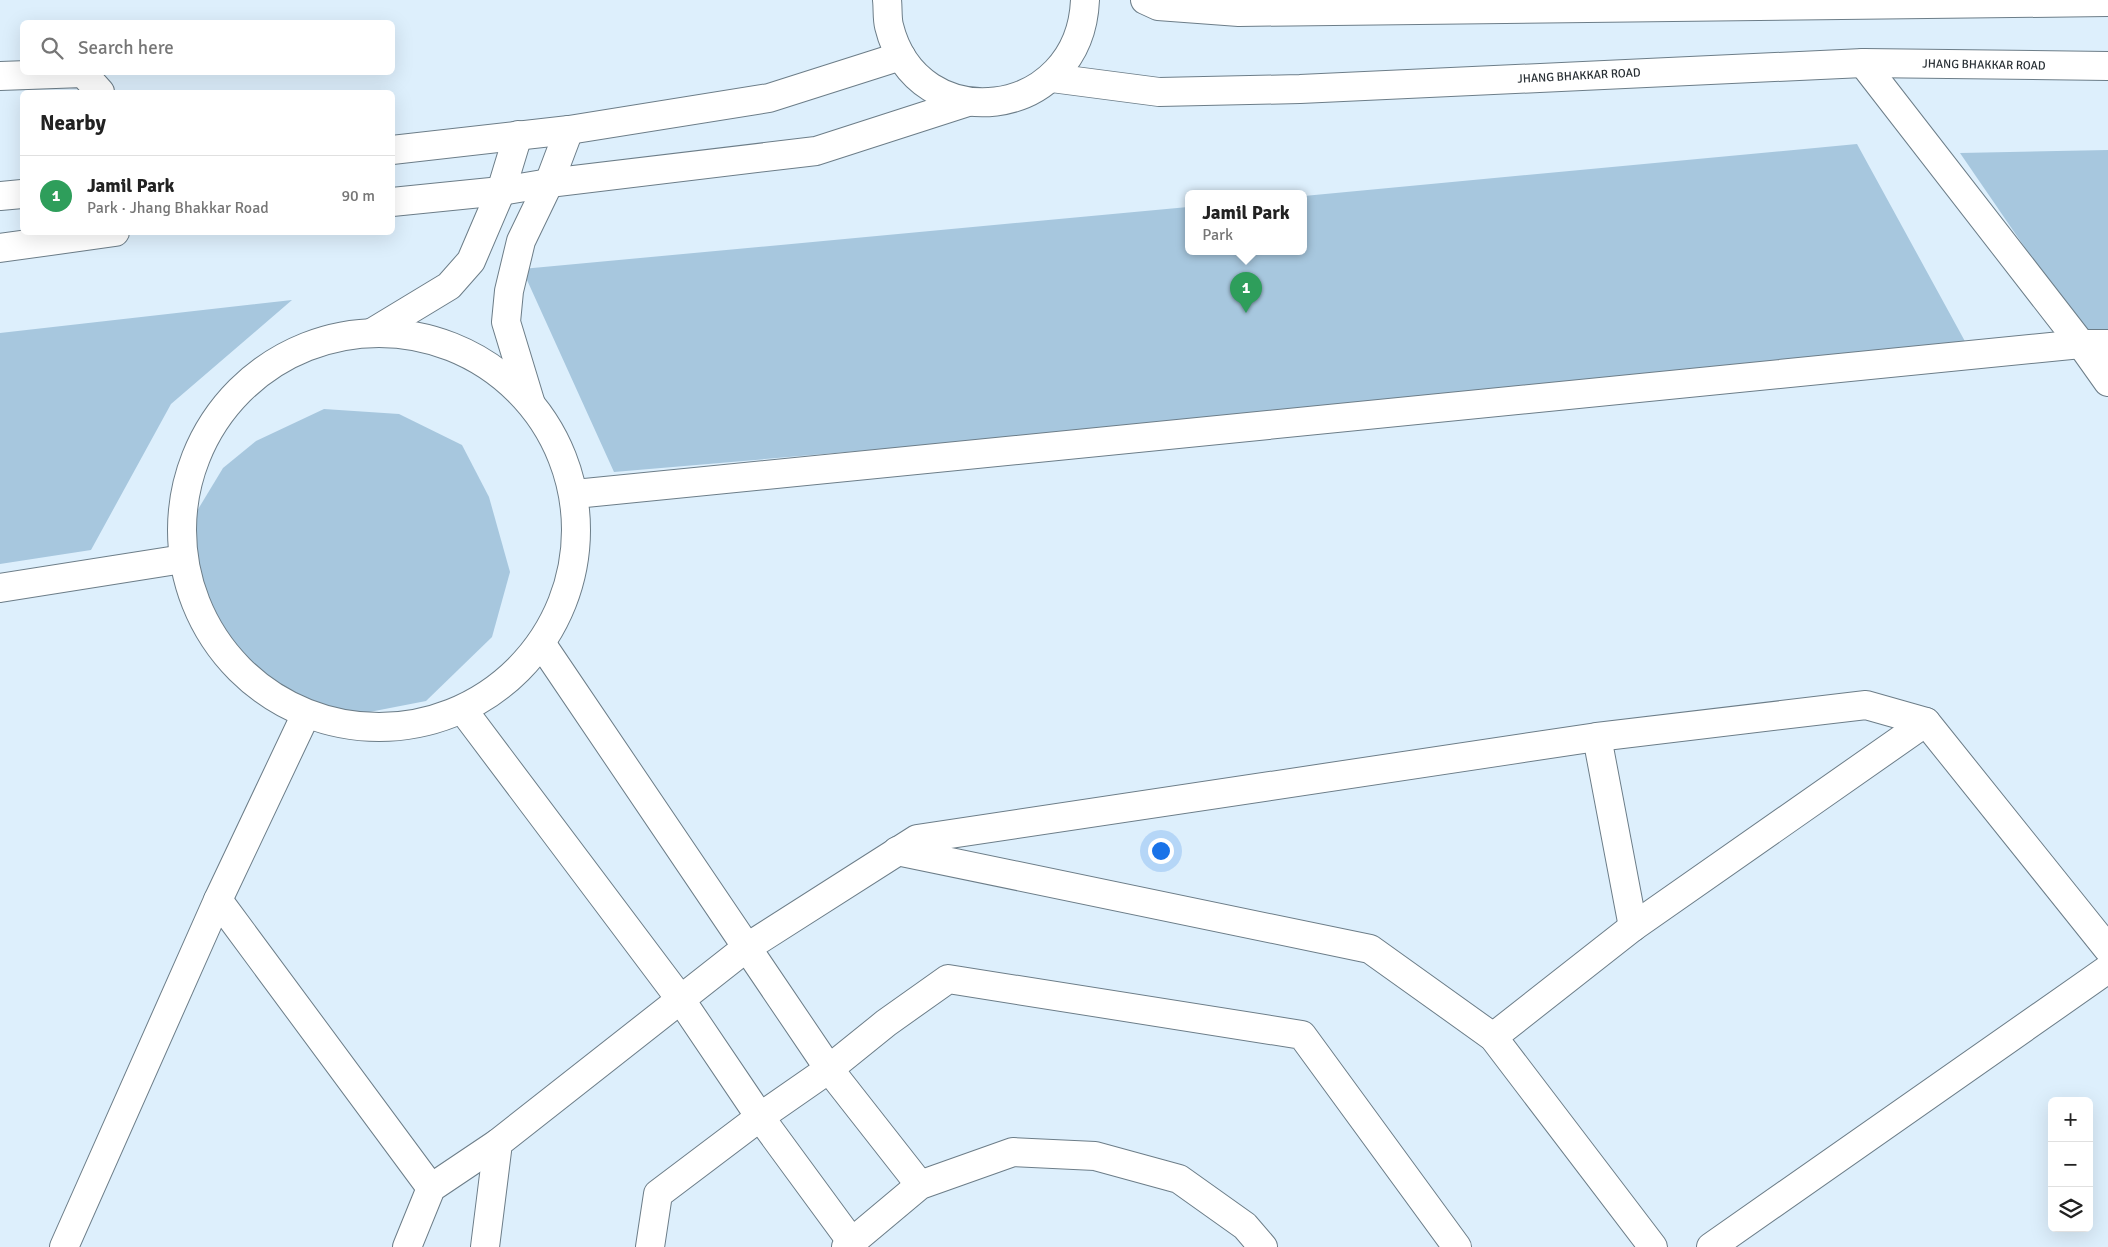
<!DOCTYPE html>
<meta charset="utf-8">
<style>
body{margin:0;font-family:Signika,sans-serif;background:#f2f2f2;color:#222}
.controls{position:absolute;right:15px;bottom:15px;display:grid;overflow:hidden;border-radius:8px;box-shadow:0 5px 20px #0002}
.controls button{width:45px;height:45px;display:grid;place-items:center;padding:0;border:0;border-bottom:1px solid #e0e0e0;background:#fff;color:#222;font:25px sans-serif}
.you{position:absolute;left:1160px;top:850px;width:18px;height:18px;margin:-12px;border:4px solid #fff;border-radius:50%;background:#1a73e8;box-shadow:0 0 0 8px #1a73e833}
.badge{display:grid;place-items:center;width:32px;height:32px;border-radius:50%;background:#111827;color:#fff;font-size:16px;font-weight:700}
.pin{position:absolute;translate:-50% -41px;filter:drop-shadow(0 1px 2px #0008)}
.pin::after{content:'';position:absolute;top:26px;width:18px;height:15px;background:inherit;clip-path:polygon(0 0,100% 0,50% 100%)}
.popup{position:absolute;left:1185px;top:190px;width:122px;height:65px;box-sizing:border-box;display:grid;place-content:center;border-radius:8px;background:#fff;filter:drop-shadow(0 1px 4px #0005);font-size:16px;white-space:nowrap;color:#767676}
.popup b{font-size:19px;color:#222}
.popup::after{content:'';position:absolute;left:50%;top:100%;margin-left:-10px;border:10px solid transparent;border-top-color:#fff}
.list{margin:0;padding:0;list-style:none}
h2{display:flex;justify-content:space-between;align-items:center;height:65px;margin:0;padding:0 20px;font-size:21px}
h2 small{font-size:16px;font-weight:400;color:#767676}
.list li{display:grid;grid-template-columns:32px 1fr auto;gap:15px;align-items:center;box-sizing:border-box;height:80px;padding:0 20px;border-top:1px solid #e0e0e0}
.list b{display:block;font-size:19px;white-space:nowrap}
.list p{margin:0;font-size:16px;white-space:nowrap;color:#767676}
.list em{font-size:16px;font-style:normal;color:#767676}
.icon{flex:none;width:28px;height:28px;fill:none;stroke:currentColor;stroke-width:2;stroke-linecap:round;stroke-linejoin:round}
.map{position:relative;flex:none;width:2108px;height:1247px;overflow:hidden}
.search{position:absolute;background:#fff;box-shadow:0 5px 20px #0002;left:20px;top:20px;width:375px;height:55px;display:flex;align-items:center;gap:12px;box-sizing:border-box;padding:0 18px;border-radius:8px;color:#767676;font-size:19px}
.panel{position:absolute;background:#fff;box-shadow:0 5px 20px #0002;left:20px;top:90px;width:375px;height:145px;border-radius:8px}
.map>svg:first-child{display:block}
.green{fill:#a7c7de}
.lines{fill:none;stroke-linecap:round;stroke-linejoin:round}
.minor-casing{stroke:#6c7d88;stroke-width:30}
.tertiary-casing{stroke:#6c7d88;stroke-width:30}
.secondary-casing{stroke:#6c7d88;stroke-width:30}
.trunk-casing{stroke:#6c7d88;stroke-width:30}
.minor{stroke:#fff;stroke-width:28}
.tertiary{stroke:#fff;stroke-width:28}
.secondary{stroke:#fff;stroke-width:28}
.trunk{stroke:#fff;stroke-width:28}
.labels{text-anchor:middle;dominant-baseline:central;stroke-width:5;stroke-linejoin:round;paint-order:stroke}
.street-label{font-size:12px;fill:#282f34;stroke:#fff}
</style>
<div class="map">
<svg width="2108" height="1247" viewBox="0 0 2108 1247">
<rect width="100%" height="100%" fill="#ddeffc"/>
<!-- green -->
<g class="green">
<polygon points="1857,144 1973,356 614,472 522,269 1188,207 1188,252 1304,252 1304,196"/>
<polygon points="2108,150 2108,343 2091,344 1960,153"/>
<polygon points="292,300 171,404 91,550 0,564 0,333"/>
<polygon points="324,409 399,414 462,445 489,497 510,572 492,637 426,701 354,715 279,701 223,660 195,600 197,511 223,468 256,441"/>
</g>
<g class="lines">
<!-- minor casing -->
<g class="minor-casing">
<g id="minor">
<polyline points="0,76 83,73 100,92"/>
<polyline points="373,332 449,286 471,261 501,191 518,135"/>
<circle cx="379" cy="530" r="197"/>
<polyline points="530,401 506,322 509,291 521,241 549,183 569,130"/>
<polyline points="575,494 2081,344 2108,344"/>
<polyline points="0,588 183,559"/>
<polyline points="541,643 829,1069 920,1185"/>
<polyline points="463,710 681,1000 760,1117 851,1241"/>
<polyline points="1597,737 1633,927"/>
<polyline points="897,851 1370,949 1493,1037 1653,1247"/>
<polyline points="218,900 431,1188"/>
<polyline points="1493,1037 1633,927 1926,722"/>
<polyline points="64,1247 218,900 306,714"/>
<polyline points="407,1247 431,1188 498,1143"/>
<polyline points="485,1247 498,1143 746,948 917,839 1597,737 1866,705 1926,722 2108,949"/>
<polyline points="650,1247 658,1194 760,1117 829,1069 886,1023 948,979 1302,1035 1457,1247"/>
<polyline points="846,1247 920,1185 1013,1152 1095,1156 1179,1179 1245,1226 1263,1247"/>
<polyline points="1711,1247 2108,969"/>
</g>
</g>
<!-- tertiary casing -->
<g class="tertiary-casing">
<polyline id="tertiary" points="1863,63 2081,344 2108,382"/>
</g>
<!-- secondary casing -->
<g class="secondary-casing">
<g id="secondary">
<polyline points="392,150 569,130 769,98 901,56"/>
<polyline points="0,196 22,194"/>
<polyline points="392,202 501,191 549,183 816,151 968,102"/>
<polyline points="0,248 115,232"/>
</g>
</g>
<!-- trunk casing -->
<g class="trunk-casing">
<g id="trunk">
<path d="M887,0C888,8 887,18 889,26C917,140 1080,122 1085,0"/>
<polyline points="1145,0 1158,6 1239,12 2108,2"/>
<polyline points="1052,78 1159,92 1300,89 1863,63 2108,66"/>
</g>
</g>
<!-- minor -->
<use href="#minor" class="minor"/>
<!-- tertiary -->
<use href="#tertiary" class="tertiary"/>
<!-- secondary -->
<use href="#secondary" class="secondary"/>
<!-- trunk -->
<use href="#trunk" class="trunk"/>
</g>
<g class="labels">
<!-- street labels -->
<g class="street-label">
<text transform="translate(1984 65) rotate(1)">JHANG BHAKKAR ROAD</text>
<text transform="translate(1579 76) rotate(-3)">JHANG BHAKKAR ROAD</text>
</g>
</g>
</svg>
<div class="controls">
<button>+</button>
<button>−</button>
<button><svg class="icon" aria-label="layers" viewBox="0 0 24 24"><path d="M12 4l9 5-9 5-9-5zM3 14l9 5 9-5"/></svg></button>
</div>
<div class="you"></div>
<div class="pin badge" style="left:1246px;top:313px;background:#2e9e5b">1</div>
<div class="popup"><b>Jamil Park</b>Park</div>
<div class="search"><svg class="icon" aria-label="search" viewBox="0 0 24 24"><circle cx="10" cy="10" r="6"/><path d="M15 15l6 6"/></svg>Search here</div>
<section class="panel">
<h2>Nearby<small></small></h2>
<ul class="list">
<li><span class="badge" style="background:#2e9e5b">1</span><div><b>Jamil Park</b><p>Park · Jhang Bhakkar Road</p></div><em>90 m</em></li>
</ul>
</section>
</div>
